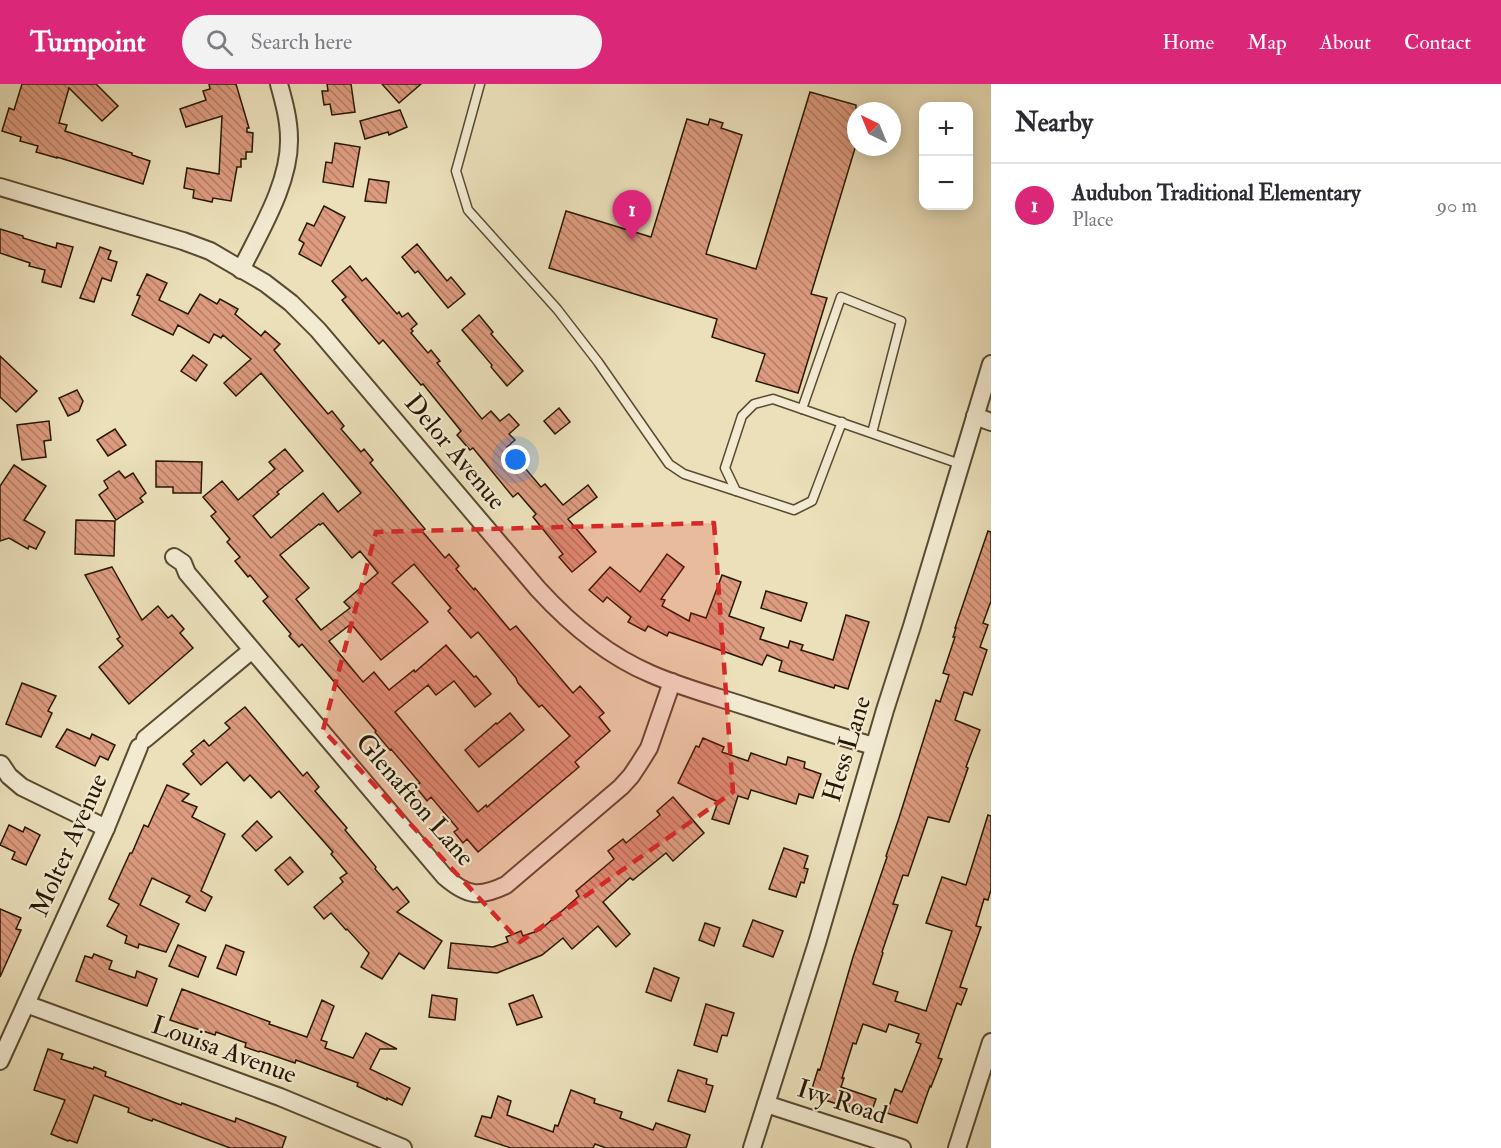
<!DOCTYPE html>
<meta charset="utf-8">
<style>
body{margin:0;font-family:"IM FELL Double Pica",serif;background:#f2f2f3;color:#2b2b33}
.controls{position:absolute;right:18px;top:18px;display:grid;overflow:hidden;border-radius:12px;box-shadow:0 3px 15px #0003}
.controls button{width:54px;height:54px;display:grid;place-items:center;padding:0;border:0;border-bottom:2px solid #e1e1e2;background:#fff;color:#2b2b33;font:30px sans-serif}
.compass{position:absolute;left:847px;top:18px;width:54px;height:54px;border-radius:50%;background:#fff;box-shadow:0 3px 15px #0003;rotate:317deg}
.you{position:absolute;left:516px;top:376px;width:21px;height:21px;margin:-15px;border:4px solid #fff;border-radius:50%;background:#1a73e8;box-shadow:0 0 0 9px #1a73e833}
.badge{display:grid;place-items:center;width:39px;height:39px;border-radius:50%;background:#db2777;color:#fff;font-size:20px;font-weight:700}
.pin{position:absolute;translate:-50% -50px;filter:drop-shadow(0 2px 3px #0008)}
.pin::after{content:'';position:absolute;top:32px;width:21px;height:18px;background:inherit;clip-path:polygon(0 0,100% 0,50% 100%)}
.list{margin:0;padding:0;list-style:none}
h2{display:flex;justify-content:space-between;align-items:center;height:78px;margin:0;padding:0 24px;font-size:26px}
h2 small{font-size:20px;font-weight:400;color:#7c7c81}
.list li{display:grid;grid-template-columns:39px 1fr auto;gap:18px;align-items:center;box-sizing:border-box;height:84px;padding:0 24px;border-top:2px solid #e1e1e2}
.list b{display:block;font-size:22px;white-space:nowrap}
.list p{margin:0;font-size:20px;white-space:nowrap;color:#7c7c81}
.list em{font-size:20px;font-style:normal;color:#7c7c81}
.icon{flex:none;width:33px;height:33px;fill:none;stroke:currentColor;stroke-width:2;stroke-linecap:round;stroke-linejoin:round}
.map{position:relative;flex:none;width:991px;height:1064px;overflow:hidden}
header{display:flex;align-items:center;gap:36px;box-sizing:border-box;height:84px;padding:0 30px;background:#db2777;color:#fff}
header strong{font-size:28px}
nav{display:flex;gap:33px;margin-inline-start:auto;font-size:21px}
.search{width:420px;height:54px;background:#f2f2f3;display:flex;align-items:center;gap:15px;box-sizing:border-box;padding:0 21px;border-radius:33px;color:#7c7c81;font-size:22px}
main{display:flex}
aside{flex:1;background:#fff}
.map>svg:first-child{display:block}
.building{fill:url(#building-back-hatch);stroke:#281803;stroke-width:1.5;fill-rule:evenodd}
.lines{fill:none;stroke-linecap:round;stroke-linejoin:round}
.lane-casing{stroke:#594a31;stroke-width:11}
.street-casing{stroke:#594a31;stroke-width:20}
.lane{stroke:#f2ebd2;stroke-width:8}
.street{stroke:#f2ebd2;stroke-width:16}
.marked{fill:#d62828;fill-opacity:0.2;stroke:#d62828;stroke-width:4.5;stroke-dasharray:12 8;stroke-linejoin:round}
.labels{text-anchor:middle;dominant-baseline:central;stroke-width:4.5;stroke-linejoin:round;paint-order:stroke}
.street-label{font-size:26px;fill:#281803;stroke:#f2ebd2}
</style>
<header>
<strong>Turnpoint</strong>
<div class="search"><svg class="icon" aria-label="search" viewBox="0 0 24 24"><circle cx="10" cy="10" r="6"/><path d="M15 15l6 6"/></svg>Search here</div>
<nav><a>Home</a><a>Map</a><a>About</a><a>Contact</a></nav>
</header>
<main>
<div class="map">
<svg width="991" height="1064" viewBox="0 0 991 1064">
<defs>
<pattern id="building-back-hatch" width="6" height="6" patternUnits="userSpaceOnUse" patternTransform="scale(1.5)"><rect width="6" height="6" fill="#dd9b7f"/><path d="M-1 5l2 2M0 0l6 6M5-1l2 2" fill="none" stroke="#b37d66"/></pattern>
</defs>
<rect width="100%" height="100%" fill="#ebe0ba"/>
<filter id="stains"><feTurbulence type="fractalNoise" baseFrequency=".00333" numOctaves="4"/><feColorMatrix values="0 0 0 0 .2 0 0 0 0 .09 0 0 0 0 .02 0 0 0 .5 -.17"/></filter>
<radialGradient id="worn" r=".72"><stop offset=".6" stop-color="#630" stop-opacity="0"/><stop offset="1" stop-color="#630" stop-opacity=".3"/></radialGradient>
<!-- building -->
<g class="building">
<polygon points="22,0 96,0 118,22 102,37 69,4 59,39 67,41 65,47 132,69 132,71 150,77 143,100 57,73 57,74 36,68 38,62 20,57 21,53 2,47 9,24 14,26"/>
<polygon points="209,0 236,0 249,44 247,44 247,48 253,49 252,68 246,68 246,75 241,75 241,83 237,83 231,117 213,114 212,118 193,114 194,106 184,104 187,84 219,90 222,32 186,43 180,25 206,16 203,7 210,5"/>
<polygon points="327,0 351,0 355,28 332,31 330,20 324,21 322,7 328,7"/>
<polygon points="382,0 421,0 399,19"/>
<polygon points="810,8 856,21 856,61 811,210 827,214 798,309 756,297 765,270 712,253 717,235 549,184 566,127 651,153 687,35 708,41 710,35 723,39 721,44 742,51 706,170 756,185"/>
<polygon points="400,26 407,43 389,51 388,48 365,55 360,37"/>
<polygon points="335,59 360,63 353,103 323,98 326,78 332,79"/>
<polygon points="369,95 389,98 386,119 365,117"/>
<polygon points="324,122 345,133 321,182 299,170 304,159 299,156 307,139 314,142"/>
<polygon points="0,145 23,152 23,154 56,164 57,159 73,163 61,203 42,198 45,186 29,182 30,179 0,169"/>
<polygon points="417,160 447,197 451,193 465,210 448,224 418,187 415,189 402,173"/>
<polygon points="100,163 111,167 108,175 117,178 111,197 102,194 94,218 80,214"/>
<polygon points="350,182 362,197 366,194 397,230 399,228 402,233 408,229 417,240 411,245 413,247 411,249 428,269 431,266 440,277 437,279 482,335 491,327 500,337 509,330 519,341 509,350 515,356 507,363 541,403 545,400 563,421 588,401 597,413 568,435 596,468 572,488 559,473 563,470 533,433 536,430 518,409 513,413 473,364 470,366 457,351 461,347 423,300 421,301 383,256 379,260 342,216 346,213 332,197"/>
<path d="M147,190L167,199L159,216L188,230L200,210L217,220L220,215L238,225L235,230L261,252L265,247L280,260L274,266L328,330L332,327L344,342L341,345L361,368L364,365L373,376L370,379L425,445L422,447L445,474L449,470L459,482L456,485L474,506L475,504L510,546L516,542L573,609L580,602L604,629L599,633L610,647L575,678L579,683L478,768L467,755L463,759L454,748L458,745L431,713L427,717L415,702L420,699L391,665L390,666L375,648L376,647L302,560L299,563L289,552L291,550L263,517L268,513L250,491L248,493L235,477L240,473L227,458L230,455L211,432L216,428L203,413L222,397L238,416L275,385L269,378L285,365L303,387L277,408L279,410L253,432L271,454L323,409L338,428L361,409L261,289L236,312L224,299L251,275L223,251L221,254L214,250L209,259L178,241L173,251L132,231L140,212L137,211ZM323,439L352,474L360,467L378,489L344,518L350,524L321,546L296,515L309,504L280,471L319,440L320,441ZM414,480L451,524L448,527L471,554L478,548L516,594L518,599L539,623L542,621L570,652L487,723L486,721L478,728L395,628L428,601L436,611L454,597L475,623L491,610L476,592L474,593L446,561L415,588L414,586L389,606L374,588L363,598L329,557L351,540L381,576L428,538L410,518L392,499Z"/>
<polygon points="479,231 493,248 491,250 523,287 507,302 491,283 492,281 462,246"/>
<polygon points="193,271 207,281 196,297 181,287"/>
<polygon points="0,272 37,307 16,328 0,313"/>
<polygon points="77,306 83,317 79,327 68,332 59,314"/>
<polygon points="559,324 570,338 555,350 544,337"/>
<polygon points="49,337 51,356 44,357 46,373 22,376 17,341"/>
<polygon points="115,345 126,361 108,372 97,356"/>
<polygon points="156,377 202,378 201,409 173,409 173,403 156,403"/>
<polygon points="14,381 46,402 24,436 45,448 36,465 29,462 28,465 9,454 0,457 0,402"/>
<polygon points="119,387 125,394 133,389 146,409 140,414 143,418 116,436 99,411 108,404 104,397"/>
<polygon points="76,436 115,437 114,472 75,470"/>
<polygon points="988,447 991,448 991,517 983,539 988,541 980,563 987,566 972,611 964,608 955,636 980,646 966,683 968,684 949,738 928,733 908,792 903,791 893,820 898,821 882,868 883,869 873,900 898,908 895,917 926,927 952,847 926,839 942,793 966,801 988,731 991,732 991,806 988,816 984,815 976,842 981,843 960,903 967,905 961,921 957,919 938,974 942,975 931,1003 930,1002 917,1039 887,1029 895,1005 902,1008 921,960 916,958 919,950 889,940 886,948 863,940 856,960 853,959 842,994 844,994 841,1003 876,1015 871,1029 850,1022 849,1024 810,1011 818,985 820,986 853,873 887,773 886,772 899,734 936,616 940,618 949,591 943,589 955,553 953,553 956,544 955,544"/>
<polygon points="667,470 684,483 661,515 665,516 662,522 689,537 691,529 706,534 722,491 741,498 729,532 764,544 760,555 788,564 790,557 803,561 801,566 833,576 846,531 869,538 848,605 835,601 834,604 779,587 782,577 767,571 762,581 669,548 667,552 648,542 645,547 628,538 631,533 607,513 603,518 589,506 610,483 640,508"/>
<polygon points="112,483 142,536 158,522 168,534 172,531 184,545 180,549 193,564 129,620 99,583 123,562 117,555 120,553 85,491"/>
<polygon points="766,507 807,519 801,537 761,524"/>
<polygon points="22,599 56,612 48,627 52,629 41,653 6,640"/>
<polygon points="245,623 303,692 307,688 319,703 315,707 347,744 345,746 376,783 375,785 393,806 397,803 409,818 397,828 442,857 424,885 399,869 382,895 361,883 369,869 347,845 346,846 331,829 324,835 314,823 343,798 340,794 347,789 331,770 333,768 279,707 271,714 250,691 244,697 227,678 201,701 183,680 194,670 191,667 204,656 209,662 230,644 225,639"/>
<polygon points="510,629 524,646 479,683 465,666 496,639 497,640"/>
<polygon points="67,645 90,655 92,650 115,661 108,676 100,672 95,682 56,663"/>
<polygon points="703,654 724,663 722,668 748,677 751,669 786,681 788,673 805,678 804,684 821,690 813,714 799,710 796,720 751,706 748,715 738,712 729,740 712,735 718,718 678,699 696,662 699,663"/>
<polygon points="167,701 189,710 182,717 197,723 192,733 225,750 201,807 212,813 205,827 186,818 190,812 152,794 140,821 179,840 166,868 139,860 138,864 125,859 127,852 107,842 119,820 109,815 130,769 132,769 144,741 148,743"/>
<polygon points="673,713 704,749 673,777 666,769 633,796 630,794 603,818 630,850 616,863 598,842 572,865 563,854 542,871 497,889 448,884 451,859 493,863 508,858 506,853 521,847 523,852 540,846 579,812 576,807 614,775 608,767 623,755 626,759 660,731 657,727"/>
<polygon points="257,737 272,753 256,767 242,752"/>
<polygon points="9,741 23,748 25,743 40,751 26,781 12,775 15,768 0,761"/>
<polygon points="784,764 808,772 804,784 808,785 804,799 801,798 796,813 769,805"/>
<polygon points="290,773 303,788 288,801 275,786"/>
<polygon points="0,825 21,834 16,845 21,846 0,893"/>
<polygon points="753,836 783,847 773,873 743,862"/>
<polygon points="705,839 720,844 714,862 699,856"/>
<polygon points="178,861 206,873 198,893 169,882"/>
<polygon points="226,861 244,868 236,891 217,884"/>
<polygon points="94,870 112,877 109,885 135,894 137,887 157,895 147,922 76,897 85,872 92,874"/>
<polygon points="654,884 679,894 671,917 646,908"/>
<polygon points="182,905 270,938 269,940 307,953 322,916 334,922 321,956 327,958 325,964 353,974 366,949 397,965 380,965 370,985 410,1004 402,1021 387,1014 387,1016 357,1002 358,999 296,976 295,979 260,967 259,968 245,963 246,959 216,948 215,951 170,936"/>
<polygon points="432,911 457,915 455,936 429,933"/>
<polygon points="533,911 542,933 517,941 509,920"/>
<polygon points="706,920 734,929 727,952 722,951 717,968 694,961"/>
<polygon points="48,965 63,970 61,975 93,985 94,983 106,988 105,992 181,1021 182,1019 235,1038 236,1034 286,1053 282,1064 230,1064 153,1035 152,1037 143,1034 128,1028 129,1024 94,1011 77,1059 69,1056 68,1057 51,1050 65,1016 34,1006"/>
<polygon points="678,986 707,995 706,1000 713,1002 705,1028 668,1017"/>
<polygon points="571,1006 595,1015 594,1019 622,1028 620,1034 653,1046 656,1039 690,1051 686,1064 606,1064 595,1060 593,1064 511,1064 475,1052 482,1032 491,1034 498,1012 511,1017 507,1031 553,1048 555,1041 558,1042"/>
</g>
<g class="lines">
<!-- lane casing -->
<g class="lane-casing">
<g id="lane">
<polyline points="480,0 456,87 468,126 557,225 598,278 669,380 684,390 736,407"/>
<polyline points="802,325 773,315 754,320 742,332 725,384 736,407 794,426 812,417 842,338"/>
<polyline points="872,349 901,237 841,213 802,325 960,380"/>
</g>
</g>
<!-- street casing -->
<g class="street-casing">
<g id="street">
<path d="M0,103L183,157L210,167L265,199L291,219L318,246L538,505C570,540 606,571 651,590C683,604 718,613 751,624C792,637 833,651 874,662"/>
<path d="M241,186C260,147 290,99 289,55C289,36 284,18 279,0"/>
<polyline points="975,332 991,338"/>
<path d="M174,473L183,479L187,489L445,793C467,812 479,814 506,801L621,703L631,692L639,680L649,664L672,598"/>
<polyline points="145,655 252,566"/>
<polyline points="1,680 9,692 22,703 106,744"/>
<polyline points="26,920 280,1013 403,1064"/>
<polyline points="0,977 106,744 139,663"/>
<polyline points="766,1020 902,1064"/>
<polyline points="752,1064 817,859 885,626 912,542 991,280"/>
<polyline points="957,1064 991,958"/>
</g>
</g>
<!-- lane -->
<use href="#lane" class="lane"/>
<!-- street -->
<use href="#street" class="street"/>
</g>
<!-- marked area -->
<path class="marked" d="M714,439L733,708L520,858L323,646L376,448Z"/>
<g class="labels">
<!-- street labels -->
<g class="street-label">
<text transform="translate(455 368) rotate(50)">Delor Avenue</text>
<text transform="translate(847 665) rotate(-73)">Hess Lane</text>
<text transform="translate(415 716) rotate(49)">Glenafton Lane</text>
<text transform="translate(69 761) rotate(-66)">Molter Avenue</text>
<text transform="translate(224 966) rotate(20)">Louisa Avenue</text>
<text transform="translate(842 1018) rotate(18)">Ivy Road</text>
</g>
</g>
<rect width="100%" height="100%" filter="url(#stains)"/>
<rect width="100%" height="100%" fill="url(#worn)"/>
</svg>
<div class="controls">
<button>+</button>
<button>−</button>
</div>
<svg class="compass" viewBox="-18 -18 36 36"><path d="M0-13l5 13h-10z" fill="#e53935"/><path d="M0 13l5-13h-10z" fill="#7c7c81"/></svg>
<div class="you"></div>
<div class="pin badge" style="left:632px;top:156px">1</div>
</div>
<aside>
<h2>Nearby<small></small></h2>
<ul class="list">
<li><span class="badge">1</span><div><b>Audubon Traditional Elementary</b><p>Place</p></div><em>90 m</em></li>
</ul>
</aside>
</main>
